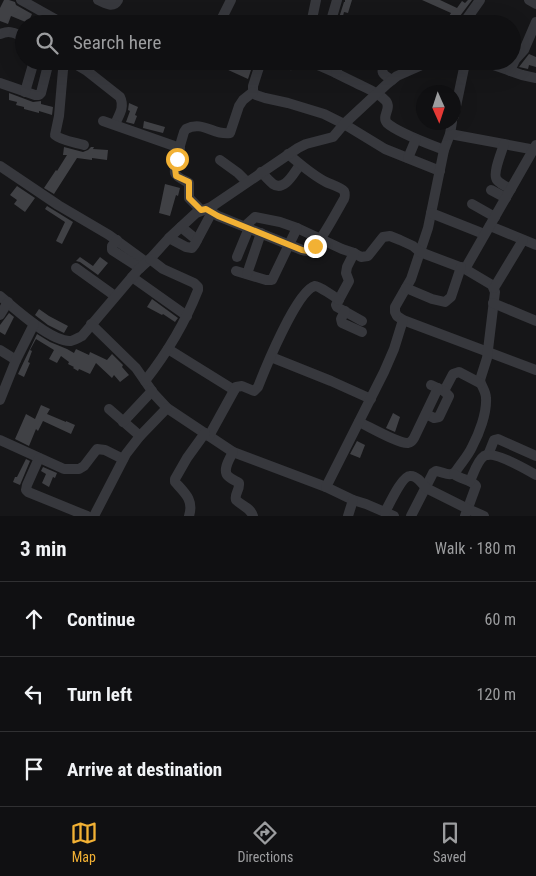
<!DOCTYPE html>
<meta charset="utf-8">
<style>
body{margin:0;font-family:"Roboto Condensed",sans-serif;background:#19191b;color:#f1f3f6}
.compass{position:absolute;left:416px;top:85px;width:45px;height:45px;border-radius:50%;background:#101012;box-shadow:0 5px 20px #0002;rotate:177deg}
.stop{position:absolute;width:15px;height:15px;margin:-11px;border:4px solid #f2b134;border-radius:50%;background:#fff}
.stop.end{background:#f2b134;border-color:#fff;box-shadow:0 1px 5px #0008}
.list{margin:0;padding:0;list-style:none}
h2{display:flex;justify-content:space-between;align-items:center;height:65px;margin:0;padding:0 20px;font-size:21px}
h2 small{font-size:16px;font-weight:400;color:#9c9d9f}
.list li{display:grid;grid-template-columns:32px 1fr auto;gap:15px;align-items:center;box-sizing:border-box;height:75px;padding:0 20px;border-top:1px solid #303032}
.list b{display:block;font-size:19px;white-space:nowrap}
.list em{font-size:16px;font-style:normal;color:#9c9d9f}
.icon{flex:none;width:28px;height:28px;fill:none;stroke:currentColor;stroke-width:2;stroke-linecap:round;stroke-linejoin:round}
.map{position:relative;flex:none;width:536px;height:516px;overflow:hidden}
.search{position:absolute;background:#101012;box-shadow:0 5px 20px #0002;left:15px;right:15px;top:15px;height:55px;display:flex;align-items:center;gap:12px;box-sizing:border-box;padding:0 18px;border-radius:28px;color:#9c9d9f;font-size:19px}
.sheet{height:290px;background:#101012}
nav{display:flex;justify-content:space-around;align-items:center;box-sizing:border-box;height:70px;border-top:1px solid #303032;background:#101012;font-size:14px;color:#9c9d9f}
nav a{display:grid;justify-items:center;gap:2px}
nav .on{color:#f2b134}
.map>svg:first-child{display:block}
.building{fill:#404145}
.lines{fill:none;stroke-linecap:round;stroke-linejoin:round}
.minor{stroke:#37383d;stroke-width:10}
.route{stroke:#f2b134;stroke-width:6}
</style>
<div class="map">
<svg width="536" height="516" viewBox="0 0 536 516">
<rect width="100%" height="100%" fill="#161618"/>
<!-- building -->
<g class="building">
<polygon points="4,0 9,0 15,2 16,5 32,14 28,23 11,16 8,24 0,21 0,8"/>
<polygon points="345,0 352,0 348,13 344,12 341,24 337,24 344,2 345,2"/>
<polygon points="422,0 440,0 457,8 462,1 465,3 468,0 472,0 457,20 456,24 431,24 434,17 445,22 451,13"/>
<polygon points="529,54 536,57 536,67 529,65 528,69 519,67"/>
<polygon points="229,61 254,61 248,79 226,69"/>
<polygon points="9,93 33,102 41,101 41,104 53,107 52,115 39,111 39,113 24,109 24,107 16,105 17,102 9,100"/>
<polygon points="129,103 138,107 135,115 137,116 134,124 126,122 130,111 128,110"/>
<polygon points="144,121 165,127 163,133 143,128"/>
<polygon points="64,147 83,152 88,150 91,147 94,147 93,149 108,150 107,160 92,158 92,160 77,158 54,194 44,188 56,170 57,171 67,155 63,155"/>
<polygon points="165,184 180,188 178,196 176,195 170,216 159,213"/>
<polygon points="17,186 35,198 25,212 14,204 17,200 10,195"/>
<polygon points="47,206 73,222 62,244 56,241 65,222 45,209"/>
<polygon points="80,257 93,266 100,257 108,263 98,275 80,262 76,261"/>
<polygon points="152,299 178,318 175,322 163,314 162,315 147,307"/>
<polygon points="39,309 49,316 68,326 64,333 48,325 35,315"/>
<polygon points="9,313 14,317 5,335 0,332 0,325"/>
<polygon points="37,334 50,342 67,349 74,353 76,349 89,355 90,352 107,360 112,354 123,365 122,367 129,375 120,382 114,375 112,378 96,363 90,374 79,369 78,371 73,368 74,367 68,364 69,362 61,356 57,363 49,359 54,350 36,339 30,350 32,351 28,362 30,363 24,377 18,374"/>
<polygon points="41,405 50,409 47,414 66,422 66,421 75,425 71,434 43,421 38,431 36,429 29,446 15,439 26,414 35,419"/>
<polygon points="393,413 400,417 395,432 386,428"/>
<polygon points="357,441 365,445 360,458 350,454"/>
<polygon points="26,459 30,461 20,485 13,482 15,477 17,477"/>
<polygon points="43,467 57,473 55,478 53,477 49,487 42,483 46,474 41,471"/>
</g>
<g class="lines">
<!-- minor -->
<g class="minor">
<polyline points="21,0 64,24"/>
<path d="M98,0C105,3 113,9 118,0"/>
<polyline points="529,0 536,4"/>
<polyline points="219,24 231,0"/>
<polyline points="311,24 316,0"/>
<polyline points="330,24 337,0"/>
<polyline points="463,24 480,0"/>
<path d="M0,34C10,30 14,33 24,37"/>
<path d="M66,61L63,70L59,116L55,135C62,141 75,142 84,145"/>
<path d="M70,61L87,71L120,97C125,107 119,115 115,124"/>
<polyline points="261,61 253,86 253,92 256,95 265,98 288,103 324,114 344,124 385,149 440,171"/>
<path d="M280,61C290,66 291,67 301,61"/>
<path d="M306,61C324,66 339,75 356,83C366,88 378,92 386,101C392,109 381,116 387,123C398,133 429,144 444,150"/>
<path d="M385,61C380,73 382,74 392,80"/>
<polyline points="482,61 522,75 536,78"/>
<polyline points="510,71 515,60 524,50 536,22"/>
<polyline points="336,73 339,61"/>
<polyline points="0,83 35,95 39,95 41,93 49,61"/>
<polyline points="25,92 34,61"/>
<polyline points="454,116 464,68 464,64 459,61"/>
<polyline points="103,121 180,148"/>
<polyline points="452,122 450,134 444,150 428,228 411,279 395,307 395,312 397,316 403,320 536,370"/>
<polyline points="450,134 536,150"/>
<path d="M504,144C502,151 492,174 497,180C500,184 507,187 511,189"/>
<polyline points="408,158 416,139"/>
<polyline points="220,160 238,173 247,182"/>
<polyline points="0,166 58,205 109,235 146,262"/>
<path d="M261,172C265,176 269,181 273,184C285,192 294,172 300,165"/>
<polyline points="491,190 506,198"/>
<polyline points="472,204 495,217"/>
<path d="M207,209L218,216L302,250C305,251 308,251 310,250C319,246 338,209 344,199C345,197 345,193 344,191C342,188 330,184 326,182C312,175 300,164 288,154"/>
<path d="M201,210L189,198V183C185,180 177,178 175,173C173,167 182,139 184,132L186,129C203,120 214,136 230,133L239,106L243,100L253,92"/>
<polyline points="431,213 484,234"/>
<path d="M245,226L255,217L280,222L297,228L342,249L354,253L361,257L368,256L383,237L390,236L400,240L413,246L420,252L465,269L492,285L495,292L487,358L480,380C481,386 486,391 486,398C487,413 479,434 472,447C468,456 461,463 456,471C450,478 444,472 436,471L433,473L411,516"/>
<polyline points="490,226 536,245"/>
<polyline points="181,227 197,240"/>
<polyline points="169,238 186,247 192,248 195,244 212,212"/>
<polyline points="117,240 112,246 112,250 140,268"/>
<polyline points="354,253 347,267 346,273 349,281 336,305 337,307 362,321"/>
<polyline points="237,257 249,228"/>
<polyline points="76,268 115,296"/>
<polyline points="465,269 536,145"/>
<polyline points="236,271 266,280 272,280 297,228"/>
<polyline points="247,274 261,233"/>
<polyline points="132,277 187,316"/>
<polyline points="406,288 432,299 445,302 451,297 461,267"/>
<polyline points="494,288 523,240"/>
<path d="M0,296C14,308 52,343 71,341C75,340 78,338 82,336L138,270L150,259L169,238L196,213L211,207L298,148L306,144L333,137L344,124L387,84L397,76L431,61"/>
<polyline points="493,303 536,321"/>
<polyline points="345,311 341,319 342,323 362,332"/>
<polyline points="0,315 8,302"/>
<polyline points="91,324 136,368 154,394 167,408 233,452 326,487 353,500 366,504 394,516"/>
<polyline points="168,349 234,390"/>
<polyline points="0,350 16,360"/>
<polyline points="271,357 331,381 371,399"/>
<path d="M145,381C167,353 185,323 198,290V287L194,283L163,269L150,259"/>
<polyline points="444,391 453,374 459,372 480,383"/>
<polyline points="0,400 16,360 34,324"/>
<polyline points="109,409 140,436"/>
<polyline points="426,414 434,418 439,417 449,396 444,391 431,385"/>
<polyline points="123,422 152,391"/>
<path d="M359,422C368,426 399,444 408,443C412,442 412,441 414,438L438,388"/>
<path d="M209,436L236,387L242,386L254,391L258,387C265,369 297,290 315,286C319,286 335,297 339,300"/>
<polyline points="0,440 64,469 79,469 84,466 97,449 105,450 123,459"/>
<path d="M233,452C230,458 222,470 228,476C231,479 236,481 239,483C240,490 234,494 236,500C242,506 250,507 253,516"/>
<polyline points="488,455 494,440 498,439 536,456"/>
<polyline points="39,458 27,485 26,490 28,492 87,516"/>
<path d="M454,474C461,480 471,479 476,486L465,516"/>
<path d="M470,481C474,473 477,461 484,456C493,450 527,470 536,475"/>
<polyline points="326,487 384,372 394,349 403,320"/>
<path d="M385,512C389,505 402,476 410,476C416,475 422,483 426,488L468,509L484,516"/>
<polyline points="94,516 126,454 140,436 167,408"/>
<path d="M189,516C194,500 185,493 175,482V479L187,458L205,433"/>
<polyline points="348,516 353,500"/>
</g>
</g>
<g class="lines">
<!-- route -->
<polyline class="route" points="177,159 175,168 176,176 189,182 189,198 201,210 206,209 218,216 302,250 308,251 315,246"/>
</g>
</svg>
<svg class="compass" viewBox="-18 -18 36 36"><path d="M0-13l5 13h-10z" fill="#e53935"/><path d="M0 13l5-13h-10z" fill="#9c9d9f"/></svg>
<div class="stop" style="left:177px;top:159px"></div>
<div class="stop end" style="left:315px;top:246px"></div>
<div class="search"><svg class="icon" aria-label="search" viewBox="0 0 24 24"><circle cx="10" cy="10" r="6"/><path d="M15 15l6 6"/></svg>Search here</div>
</div>
<section class="sheet">
<h2>3 min<small>Walk · 180 m</small></h2>
<ul class="list">
<li><svg class="icon" aria-label="ahead" viewBox="0 0 24 24"><path d="M12 20V5M6 11l6-6 6 6"/></svg><div><b>Continue</b></div><em>60 m</em></li>
<li><svg class="icon" aria-label="left" viewBox="0 0 24 24"><path d="M17 20v-9H6M10 6l-5 5 5 5"/></svg><div><b>Turn left</b></div><em>120 m</em></li>
<li><svg class="icon" aria-label="arrive" viewBox="0 0 24 24"><path d="M6 21V4h12l-3 4 3 4H6"/></svg><div><b>Arrive at destination</b></div></li>
</ul>
</section>
<nav>
<a class="on"><svg class="icon" aria-label="map" viewBox="0 0 24 24"><path d="M3 6l6-2 6 2 6-2v14l-6 2-6-2-6 2zM9 4v14M15 6v14"/></svg>Map</a>
<a><svg class="icon" aria-label="directions" viewBox="0 0 24 24"><path d="M12 3l9 9-9 9-9-9zM9 14v-3h6M13 9l2 2-2 2"/></svg>Directions</a>
<a><svg class="icon" aria-label="saved" viewBox="0 0 24 24"><path d="M7 4h10v16l-5-4-5 4z"/></svg>Saved</a>
</nav>
